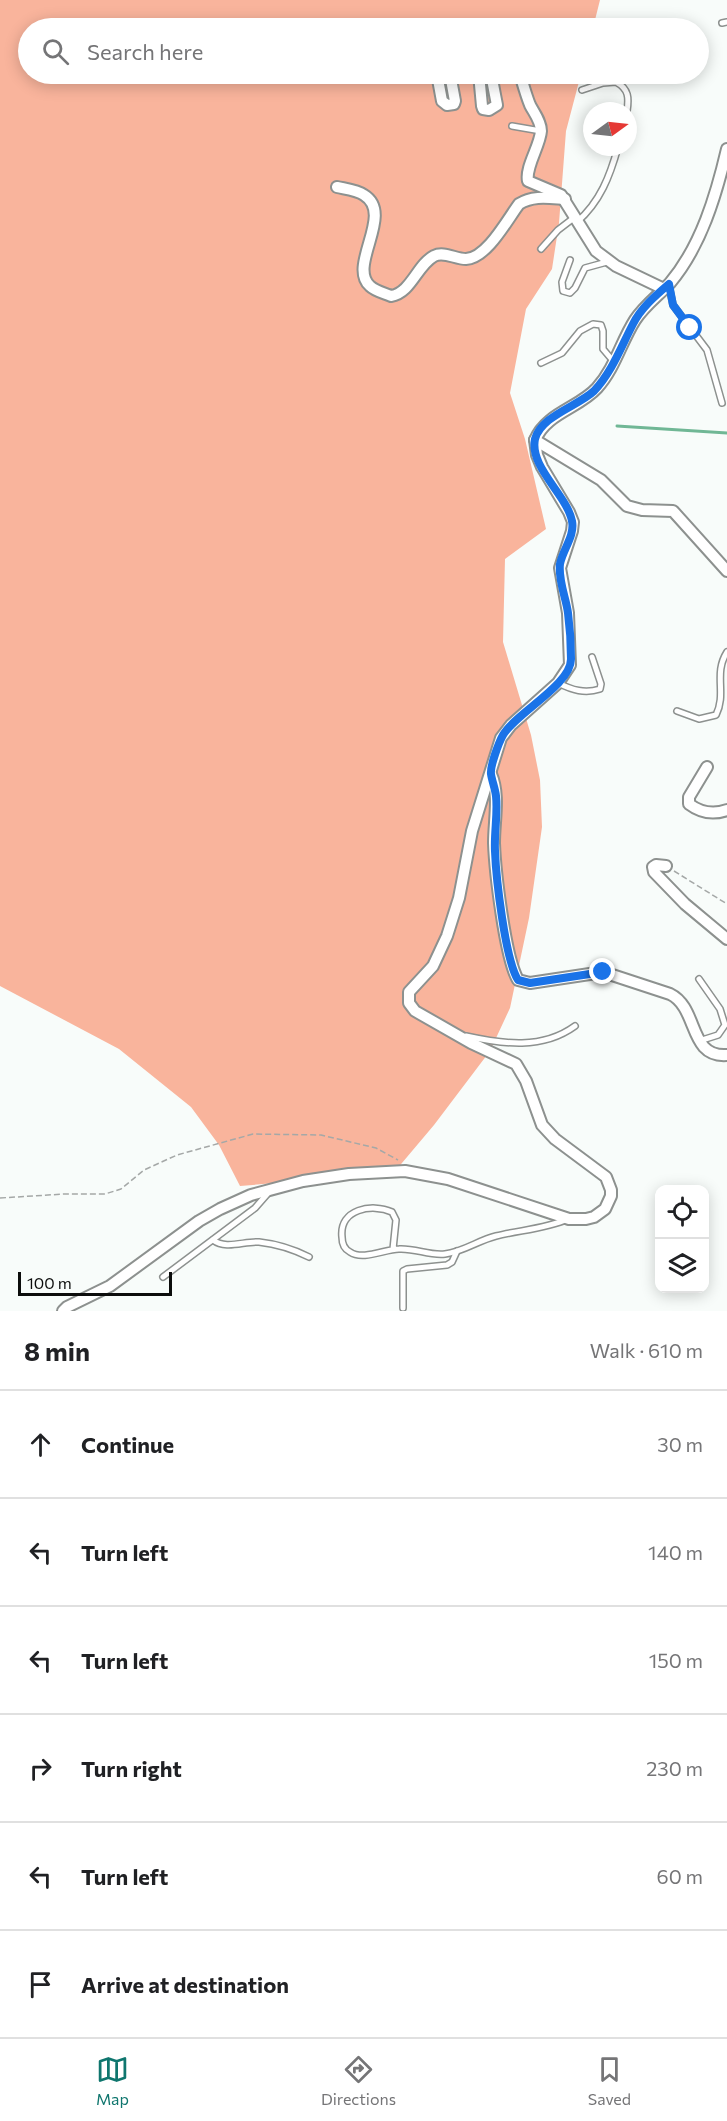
<!DOCTYPE html>
<meta charset="utf-8">
<style>
body{margin:0;font-family:Commissioner,sans-serif;background:#f6f6f6;color:#202124}
.controls{position:absolute;right:18px;bottom:18px;display:grid;overflow:hidden;border-radius:12px;box-shadow:0 3px 15px #0003}
.controls button{width:54px;height:54px;display:grid;place-items:center;padding:0;border:0;border-bottom:2px solid #e0e0e0;background:#fff;color:#202124;font:30px sans-serif}
.compass{position:absolute;left:583px;top:102px;width:54px;height:54px;border-radius:50%;background:#fff;box-shadow:0 3px 15px #0003;rotate:75deg}
.scale{position:absolute;left:18px;bottom:15px;width:154px;box-sizing:border-box;padding-left:6px;border:3px solid #0c0d0c;border-top:0;font-size:16px;line-height:21px;white-space:nowrap;color:#0c0d0c;-webkit-text-stroke:4px #f8fcfa;paint-order:stroke}
.stop{position:absolute;width:18px;height:18px;margin:-14px;border:4px solid #1a73e8;border-radius:50%;background:#fff}
.stop.end{background:#1a73e8;border-color:#fff;box-shadow:0 2px 6px #0008}
.list{margin:0;padding:0;list-style:none}
h2{display:flex;justify-content:space-between;align-items:center;height:78px;margin:0;padding:0 24px;font-size:26px}
h2 small{font-size:20px;font-weight:400;color:#757577}
.list li{display:grid;grid-template-columns:39px 1fr auto;gap:18px;align-items:center;box-sizing:border-box;height:108px;padding:0 24px;border-top:2px solid #e0e0e0}
.list b{display:block;font-size:22px;white-space:nowrap}
.list em{font-size:20px;font-style:normal;color:#757577}
.icon{flex:none;width:33px;height:33px;fill:none;stroke:currentColor;stroke-width:2;stroke-linecap:round;stroke-linejoin:round}
.map{position:relative;flex:none;width:727px;height:1311px;overflow:hidden}
.search{position:absolute;background:#fff;box-shadow:0 3px 15px #0003;left:18px;right:18px;top:18px;height:66px;display:flex;align-items:center;gap:15px;box-sizing:border-box;padding:0 21px;border-radius:33px;color:#757577;font-size:22px}
.sheet{height:726px;background:#fff}
nav{display:flex;justify-content:space-around;align-items:center;box-sizing:border-box;height:84px;border-top:2px solid #e0e0e0;background:#fff;font-size:16px;color:#757577}
nav a{display:grid;justify-items:center;gap:3px}
nav .on{color:#0f766e}
.map>svg:first-child{display:block}
.forest{fill:#f9b49c}
.lines{fill:none;stroke-linecap:round;stroke-linejoin:round}
.stream{stroke:#70b795;stroke-width:3}
.service-casing{stroke:#8d918f;stroke-width:8}
.minor-casing{stroke:#8d918f;stroke-width:14}
.path{stroke:#a5a8a7;stroke-width:1.5;stroke-dasharray:6 3;stroke-linecap:butt}
.service{stroke:#fff;stroke-width:5}
.minor{stroke:#fff;stroke-width:10}
.route{stroke:#1a73e8;stroke-width:8}
</style>
<div class="map">
<svg width="727" height="1311" viewBox="0 0 727 1311">
<rect width="100%" height="100%" fill="#f8fcfa"/>
<!-- forest -->
<polygon class="forest" points="0,0 600,0 593,28 28,28 28,74 581,74 566,131 559,223 552,269 526,309 510,393 525,439 546,529 505,559 503,642 531,735 540,780 542,827 529,918 510,1008 490,1051 434,1125 391,1176 345,1177 240,1186 219,1145 191,1107 119,1049 0,986"/>
<g class="lines">
<!-- stream -->
<polyline class="stream" points="617,426 727,433"/>
<!-- service casing -->
<g class="service-casing">
<g id="service">
<polyline points="722,23 727,22"/>
<path d="M582,90L603,83L616,82C629,89 629,98 627,111"/>
<polyline points="512,126 541,131"/>
<path d="M577,222C600,202 610,176 618,147"/>
<polyline points="541,249 558,230 575,217"/>
<polyline points="570,260 562,282 563,291 570,293 575,288 585,268 607,262"/>
<polyline points="669,286 673,305 707,350 722,403"/>
<polyline points="541,363 562,353 580,331 593,324 601,325 603,331 603,349 614,362"/>
<path d="M558,683C572,690 585,694 600,689L601,684L592,657"/>
<path d="M677,711L699,719L716,715C727,693 713,674 727,652"/>
<polyline points="699,979 720,1009 725,1025 718,1035 699,1041"/>
<path d="M466,1036C503,1044 542,1050 575,1026"/>
<path d="M213,1240C226,1250 244,1241 259,1242C277,1244 293,1249 309,1257"/>
<path d="M393,1249L396,1220L392,1212C372,1203 339,1209 342,1237C342,1243 344,1249 350,1252C363,1261 385,1249 399,1249C415,1248 430,1256 445,1254C463,1252 479,1240 496,1236C520,1230 545,1229 568,1219"/>
<polyline points="163,1277 255,1208 269,1192"/>
<polyline points="403,1308 403,1271 407,1269 447,1265 452,1262 457,1251"/>
</g>
</g>
<!-- minor casing -->
<g class="minor-casing">
<g id="minor">
<polyline points="437,74 442,101 447,105 454,104 455,101 450,74"/>
<polyline points="479,74 482,106 483,109 489,110 497,105 491,74"/>
<path d="M520,74C523,84 526,95 530,105C534,113 541,121 541,131C540,146 525,167 528,181L561,195L596,251L616,266L664,289"/>
<path d="M727,149C716,196 701,246 670,283C658,296 645,305 635,320C621,342 615,368 597,388C579,408 546,413 535,440L601,480L627,506L642,510L673,511L727,571"/>
<path d="M337,187C346,189 357,190 364,195C395,214 347,266 370,286C375,291 384,293 391,296C411,293 417,265 434,256C444,251 455,259 466,259C487,258 507,220 519,204C533,195 549,198 565,199"/>
<path d="M707,767L689,797V804C701,813 713,815 727,810"/>
<path d="M491,774C500,795 494,820 494,843C495,870 505,958 518,980L530,983L603,972L670,994C699,1008 688,1058 727,1055"/>
<polyline points="666,866 656,865 653,867 654,872 685,904 727,939"/>
<polyline points="63,1311 67,1307 110,1286 199,1221 220,1209 251,1195 303,1181 349,1174 405,1171 448,1179 569,1219 586,1219 594,1217 605,1209 611,1196 611,1190 606,1177 555,1139 542,1125 526,1081 516,1064 471,1043 415,1011 409,1003 409,992 433,966 447,936 459,898 472,831 501,738 511,725 558,683 570,665 568,613 560,568 572,531 573,522 569,512 542,467 537,455 535,440"/>
</g>
</g>
<!-- path -->
<g class="path">
<polyline points="674,871 727,904"/>
<polyline points="0,1198 64,1194 105,1194 121,1189 144,1170 177,1155 253,1134 321,1135 376,1148 398,1160"/>
</g>
<!-- service -->
<use href="#service" class="service"/>
<!-- minor -->
<use href="#minor" class="minor"/>
</g>
<g class="lines">
<!-- route -->
<path class="route" d="M603,972L530,983L518,980C505,959 496,877 495,851C494,832 498,814 496,796C495,788 492,781 491,774C490,766 499,742 503,735C516,713 571,685 571,659C571,644 570,628 568,613C566,598 558,580 560,564C563,549 575,536 572,521C567,495 529,467 535,439C541,416 578,406 594,391C612,372 621,347 633,324C641,308 655,296 669,284L673,305L690,328"/>
</g>
</svg>
<div class="controls">
<button><svg class="icon" aria-label="locate" viewBox="0 0 24 24"><circle cx="12" cy="12" r="6"/><path d="M12 2v4M12 18v4M2 12h4M18 12h4"/></svg></button>
<button><svg class="icon" aria-label="layers" viewBox="0 0 24 24"><path d="M12 4l9 5-9 5-9-5zM3 14l9 5 9-5"/></svg></button>
</div>
<svg class="compass" viewBox="-18 -18 36 36"><path d="M0-13l5 13h-10z" fill="#e53935"/><path d="M0 13l5-13h-10z" fill="#757577"/></svg>
<div class="scale">100 m</div>
<div class="stop" style="left:690px;top:328px"></div>
<div class="stop end" style="left:603px;top:972px"></div>
<div class="search"><svg class="icon" aria-label="search" viewBox="0 0 24 24"><circle cx="10" cy="10" r="6"/><path d="M15 15l6 6"/></svg>Search here</div>
</div>
<section class="sheet">
<h2>8 min<small>Walk · 610 m</small></h2>
<ul class="list">
<li><svg class="icon" aria-label="ahead" viewBox="0 0 24 24"><path d="M12 20V5M6 11l6-6 6 6"/></svg><div><b>Continue</b></div><em>30 m</em></li>
<li><svg class="icon" aria-label="left" viewBox="0 0 24 24"><path d="M17 20v-9H6M10 6l-5 5 5 5"/></svg><div><b>Turn left</b></div><em>140 m</em></li>
<li><svg class="icon" aria-label="left" viewBox="0 0 24 24"><path d="M17 20v-9H6M10 6l-5 5 5 5"/></svg><div><b>Turn left</b></div><em>150 m</em></li>
<li><svg class="icon" aria-label="right" viewBox="0 0 24 24"><path d="M7 20v-9h11M14 6l5 5-5 5"/></svg><div><b>Turn right</b></div><em>230 m</em></li>
<li><svg class="icon" aria-label="left" viewBox="0 0 24 24"><path d="M17 20v-9H6M10 6l-5 5 5 5"/></svg><div><b>Turn left</b></div><em>60 m</em></li>
<li><svg class="icon" aria-label="arrive" viewBox="0 0 24 24"><path d="M6 21V4h12l-3 4 3 4H6"/></svg><div><b>Arrive at destination</b></div></li>
</ul>
</section>
<nav>
<a class="on"><svg class="icon" aria-label="map" viewBox="0 0 24 24"><path d="M3 6l6-2 6 2 6-2v14l-6 2-6-2-6 2zM9 4v14M15 6v14"/></svg>Map</a>
<a><svg class="icon" aria-label="directions" viewBox="0 0 24 24"><path d="M12 3l9 9-9 9-9-9zM9 14v-3h6M13 9l2 2-2 2"/></svg>Directions</a>
<a><svg class="icon" aria-label="saved" viewBox="0 0 24 24"><path d="M7 4h10v16l-5-4-5 4z"/></svg>Saved</a>
</nav>
